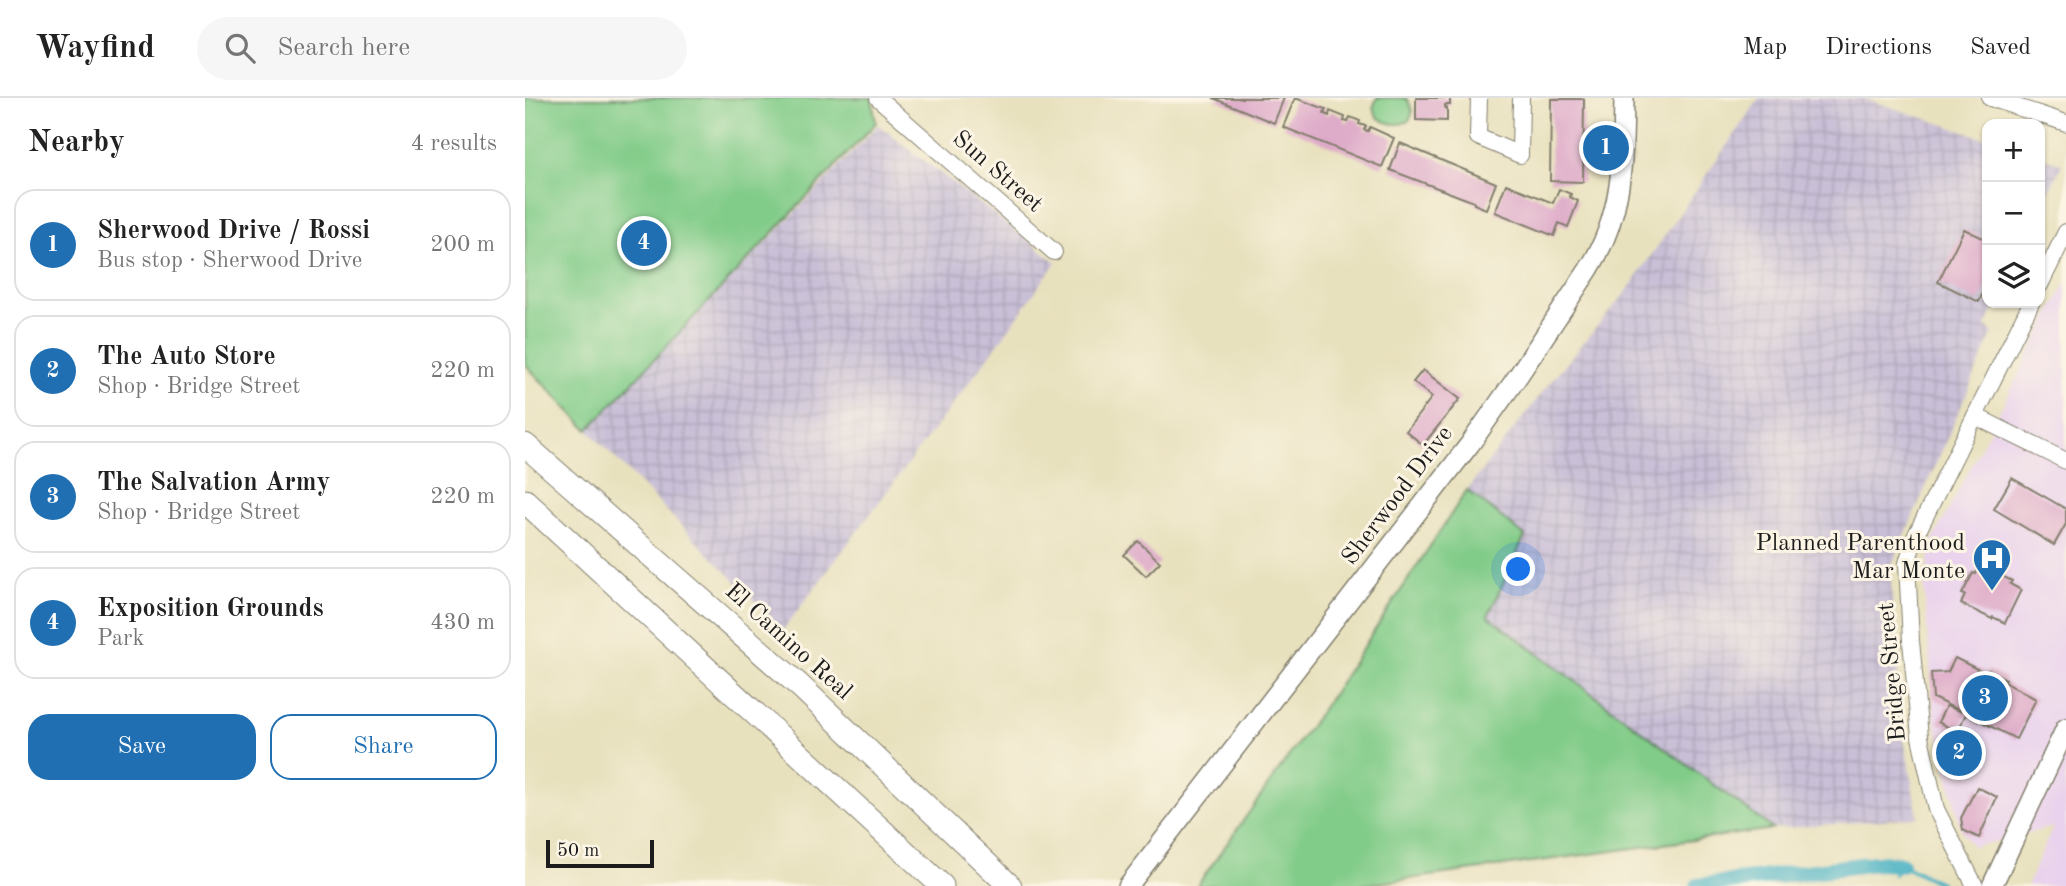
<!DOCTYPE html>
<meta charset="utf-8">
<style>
body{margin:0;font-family:"Old Standard TT",serif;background:#f6f6f6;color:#222}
.controls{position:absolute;right:21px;top:21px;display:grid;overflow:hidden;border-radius:14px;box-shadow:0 2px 5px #0004}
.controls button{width:63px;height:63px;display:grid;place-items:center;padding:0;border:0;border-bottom:2px solid #e0e0e0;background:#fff;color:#222;font:35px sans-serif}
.scale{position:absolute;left:21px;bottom:18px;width:108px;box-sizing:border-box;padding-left:7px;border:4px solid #1c1c1c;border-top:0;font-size:19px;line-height:24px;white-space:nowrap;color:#1c1c1c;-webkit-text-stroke:5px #fcf5e5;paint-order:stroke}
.you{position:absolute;left:994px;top:472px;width:24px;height:24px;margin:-18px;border:5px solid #fff;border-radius:50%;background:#1a73e8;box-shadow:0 0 0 10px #1a73e833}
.badge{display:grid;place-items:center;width:46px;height:46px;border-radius:50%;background:#1f6fb2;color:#fff;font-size:23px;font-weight:700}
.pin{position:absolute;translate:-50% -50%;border:4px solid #fff;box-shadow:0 2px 7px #0006}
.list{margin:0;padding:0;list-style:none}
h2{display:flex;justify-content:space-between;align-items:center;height:91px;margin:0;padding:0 28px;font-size:30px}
h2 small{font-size:23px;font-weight:400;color:#767676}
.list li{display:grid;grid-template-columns:46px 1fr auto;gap:21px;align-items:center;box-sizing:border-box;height:112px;margin:0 14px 14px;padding:0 14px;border:2px solid #e0e0e0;border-radius:21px}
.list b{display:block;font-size:26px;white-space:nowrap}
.list p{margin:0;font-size:23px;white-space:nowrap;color:#767676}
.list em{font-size:23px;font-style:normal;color:#767676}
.actions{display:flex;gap:14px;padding:21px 28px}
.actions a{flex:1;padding:16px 0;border:2px solid #1f6fb2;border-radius:21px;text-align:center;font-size:24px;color:#1f6fb2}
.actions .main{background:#1f6fb2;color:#fff}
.icon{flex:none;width:38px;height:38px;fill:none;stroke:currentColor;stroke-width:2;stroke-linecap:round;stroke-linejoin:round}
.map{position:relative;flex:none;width:1541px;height:788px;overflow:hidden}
header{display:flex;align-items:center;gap:42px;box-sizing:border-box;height:98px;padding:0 35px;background:#fff;border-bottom:2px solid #e0e0e0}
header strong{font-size:33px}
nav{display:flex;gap:38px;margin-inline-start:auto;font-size:24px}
.search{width:490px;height:63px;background:#f6f6f6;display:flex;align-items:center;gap:18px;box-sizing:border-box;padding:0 24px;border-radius:38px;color:#767676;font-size:26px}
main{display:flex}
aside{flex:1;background:#fff}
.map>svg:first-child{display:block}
.built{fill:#e9d2ed}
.industrial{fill:url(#industrial-grid)}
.green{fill:#82cc89;stroke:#4f7452;stroke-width:2}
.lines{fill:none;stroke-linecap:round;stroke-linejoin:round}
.stream{stroke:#46b1c3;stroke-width:4.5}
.canal{stroke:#46b1c3;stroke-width:16}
.building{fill:#dda8c8}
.minor-casing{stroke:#827e6d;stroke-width:18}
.major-casing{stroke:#827e6d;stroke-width:22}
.highway-casing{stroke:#827e6d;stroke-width:25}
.minor{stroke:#fff;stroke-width:16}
.major{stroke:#fff;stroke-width:19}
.highway{stroke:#fff;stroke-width:23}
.labels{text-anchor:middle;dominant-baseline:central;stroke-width:6;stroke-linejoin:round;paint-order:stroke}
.street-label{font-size:24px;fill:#1c1c1c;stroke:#fcf5e5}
.poi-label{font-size:24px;fill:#1c1c1c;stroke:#fcf5e5;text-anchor:end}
</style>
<header>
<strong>Wayfind</strong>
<div class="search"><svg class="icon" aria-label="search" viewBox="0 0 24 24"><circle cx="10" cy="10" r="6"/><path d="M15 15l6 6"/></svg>Search here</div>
<nav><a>Map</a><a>Directions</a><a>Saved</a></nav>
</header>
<main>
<aside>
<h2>Nearby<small>4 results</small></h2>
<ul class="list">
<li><span class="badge">1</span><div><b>Sherwood Drive / Rossi</b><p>Bus stop · Sherwood Drive</p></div><em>200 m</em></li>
<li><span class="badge">2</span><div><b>The Auto Store</b><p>Shop · Bridge Street</p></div><em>220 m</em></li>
<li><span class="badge">3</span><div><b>The Salvation Army</b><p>Shop · Bridge Street</p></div><em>220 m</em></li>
<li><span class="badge">4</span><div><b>Exposition Grounds</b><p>Park</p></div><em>430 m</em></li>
</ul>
<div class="actions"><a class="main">Save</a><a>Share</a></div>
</aside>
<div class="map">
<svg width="1541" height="788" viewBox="0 0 1541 788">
<defs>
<pattern id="industrial-grid" width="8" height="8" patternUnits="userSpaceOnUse" patternTransform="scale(1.75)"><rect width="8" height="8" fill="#c9bfd7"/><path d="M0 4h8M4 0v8" fill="none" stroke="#aca4b8"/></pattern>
</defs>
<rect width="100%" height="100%" fill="#fcf5e5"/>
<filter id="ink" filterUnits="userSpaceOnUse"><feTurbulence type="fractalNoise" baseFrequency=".0143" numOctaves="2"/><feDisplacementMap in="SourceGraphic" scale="14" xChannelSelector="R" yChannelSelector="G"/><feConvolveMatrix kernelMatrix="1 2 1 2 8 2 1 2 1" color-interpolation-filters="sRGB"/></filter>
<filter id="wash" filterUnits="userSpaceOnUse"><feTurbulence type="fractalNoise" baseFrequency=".00686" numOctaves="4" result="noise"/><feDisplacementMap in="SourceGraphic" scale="28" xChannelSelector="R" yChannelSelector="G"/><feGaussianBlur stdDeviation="1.57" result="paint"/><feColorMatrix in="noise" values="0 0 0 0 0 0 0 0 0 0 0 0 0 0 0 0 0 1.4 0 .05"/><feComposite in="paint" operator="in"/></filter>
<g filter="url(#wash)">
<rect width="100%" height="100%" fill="#e8e1be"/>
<!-- built -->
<polygon class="built" points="1541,185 1541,788 1502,788 1528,729 1448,749 1436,732 1409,618 1399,486 1407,444"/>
<!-- industrial -->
<g class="industrial">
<polygon points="1234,0 1338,0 1462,41 1462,205 1472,205 1461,228 1468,235 1365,471 1376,624 1393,719 1248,731 962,518 1000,438 942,392 1026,283 1102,193"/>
<polygon points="353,27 531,164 479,238 258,532 63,332"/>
<polygon points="1515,59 1537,66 1515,113"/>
</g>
<!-- green -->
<g class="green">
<polygon points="0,0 347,0 351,25 63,332 0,266"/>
<path d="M852,0H881C899,24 873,34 852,19L848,10Z"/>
<polygon points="942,392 1000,438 963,518 1248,731 832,788 672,788 805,600"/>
</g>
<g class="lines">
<!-- stream -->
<polyline class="stream" points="1369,776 1376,766 1417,786"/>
<!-- canal -->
<polyline class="canal" points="1173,788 1351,765 1376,766"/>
</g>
<g id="blocks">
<!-- building -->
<g class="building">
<polygon points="688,0 759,0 749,25"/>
<polygon points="770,0 801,11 799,15 804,18 805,13 820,19 819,23 823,24 825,19 835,23 834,26 841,28 839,32 843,33 845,29 869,40 857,69 758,29"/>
<polygon points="891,0 925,0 925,7 920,7 920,10 922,10 922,23 891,22"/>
<polygon points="1026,1 1059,1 1058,84 1025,83"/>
<polygon points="875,45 971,85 961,111 949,106 949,104 865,72"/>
<polygon points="981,86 1028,105 1034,91 1046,96 1045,99 1053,103 1043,129 1034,125 1029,138 970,114"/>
<polygon points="1439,131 1462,142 1462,186 1454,204 1413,184"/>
<polygon points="898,272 935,301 898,347 881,333 907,299 888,284"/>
<polygon points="1487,380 1541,411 1541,426 1529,447 1469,411"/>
<polygon points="613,443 635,464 621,478 599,457"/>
<polygon points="1455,467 1487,483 1485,486 1496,492 1480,525 1468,519 1467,521 1436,506 1440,497 1437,496 1448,475 1451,476"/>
<polygon points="1430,560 1462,576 1463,572 1481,581 1479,584 1511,601 1491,641 1441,616 1432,634 1413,624 1421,608 1437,614 1408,600 1406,575 1423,574"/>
<polygon points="1431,643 1446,650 1437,667 1422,659"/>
<polygon points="1452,689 1472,699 1454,740 1438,732 1436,720"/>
</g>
</g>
</g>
<g filter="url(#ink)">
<use href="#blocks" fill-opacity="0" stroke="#827e6d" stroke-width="2"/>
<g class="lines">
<!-- minor casing -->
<g class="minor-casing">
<g id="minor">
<polyline points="353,0 529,154"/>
<polyline points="954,0 953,39 995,57 996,0"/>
<polyline points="1465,0 1541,25"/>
<polyline points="1515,187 1541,134"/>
<polyline points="1450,318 1541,363"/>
<polyline points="1450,788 1411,711 1395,639 1386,543 1382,465 1390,439 1506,205"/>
</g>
</g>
<!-- major casing -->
<g class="major-casing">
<g id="major">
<path d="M603,788L945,346L993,278L1064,171C1098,117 1098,62 1099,0"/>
<polyline points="1467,788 1541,630"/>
</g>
</g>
<!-- highway casing -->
<g class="highway-casing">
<g id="highway">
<polyline points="0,347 276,589 485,788"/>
<polyline points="0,403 417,788"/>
</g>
</g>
<!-- minor -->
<use href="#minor" class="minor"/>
<!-- major -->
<use href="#major" class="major"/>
<!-- highway -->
<use href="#highway" class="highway"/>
</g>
</g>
<!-- icons -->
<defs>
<g id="hospital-pin" transform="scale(2.0125)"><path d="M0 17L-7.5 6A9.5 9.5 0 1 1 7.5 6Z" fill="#1f6fb2" stroke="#fcf5e5"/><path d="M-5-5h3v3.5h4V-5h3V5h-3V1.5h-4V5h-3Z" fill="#fff"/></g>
</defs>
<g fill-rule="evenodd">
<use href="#hospital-pin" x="1467" y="460"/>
</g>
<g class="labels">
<!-- street labels -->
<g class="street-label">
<text transform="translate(472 74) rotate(41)">Sun Street</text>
<text transform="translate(873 398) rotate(-53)">Sherwood Drive</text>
<text transform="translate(263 544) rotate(42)">El Camino Real</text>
<text transform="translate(1368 574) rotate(-95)">Bridge Street</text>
</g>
<!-- poi labels -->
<g class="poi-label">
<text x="1440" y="446">Planned Parenthood<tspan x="1440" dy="28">Mar Monte</tspan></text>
</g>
</g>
</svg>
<div class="controls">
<button>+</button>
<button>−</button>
<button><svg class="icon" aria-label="layers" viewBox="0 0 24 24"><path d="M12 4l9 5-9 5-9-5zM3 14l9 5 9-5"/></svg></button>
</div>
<div class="scale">50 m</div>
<div class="you"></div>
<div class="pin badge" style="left:1081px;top:50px">1</div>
<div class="pin badge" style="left:1434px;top:655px">2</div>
<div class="pin badge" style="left:1460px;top:600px">3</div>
<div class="pin badge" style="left:119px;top:145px">4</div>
</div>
</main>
